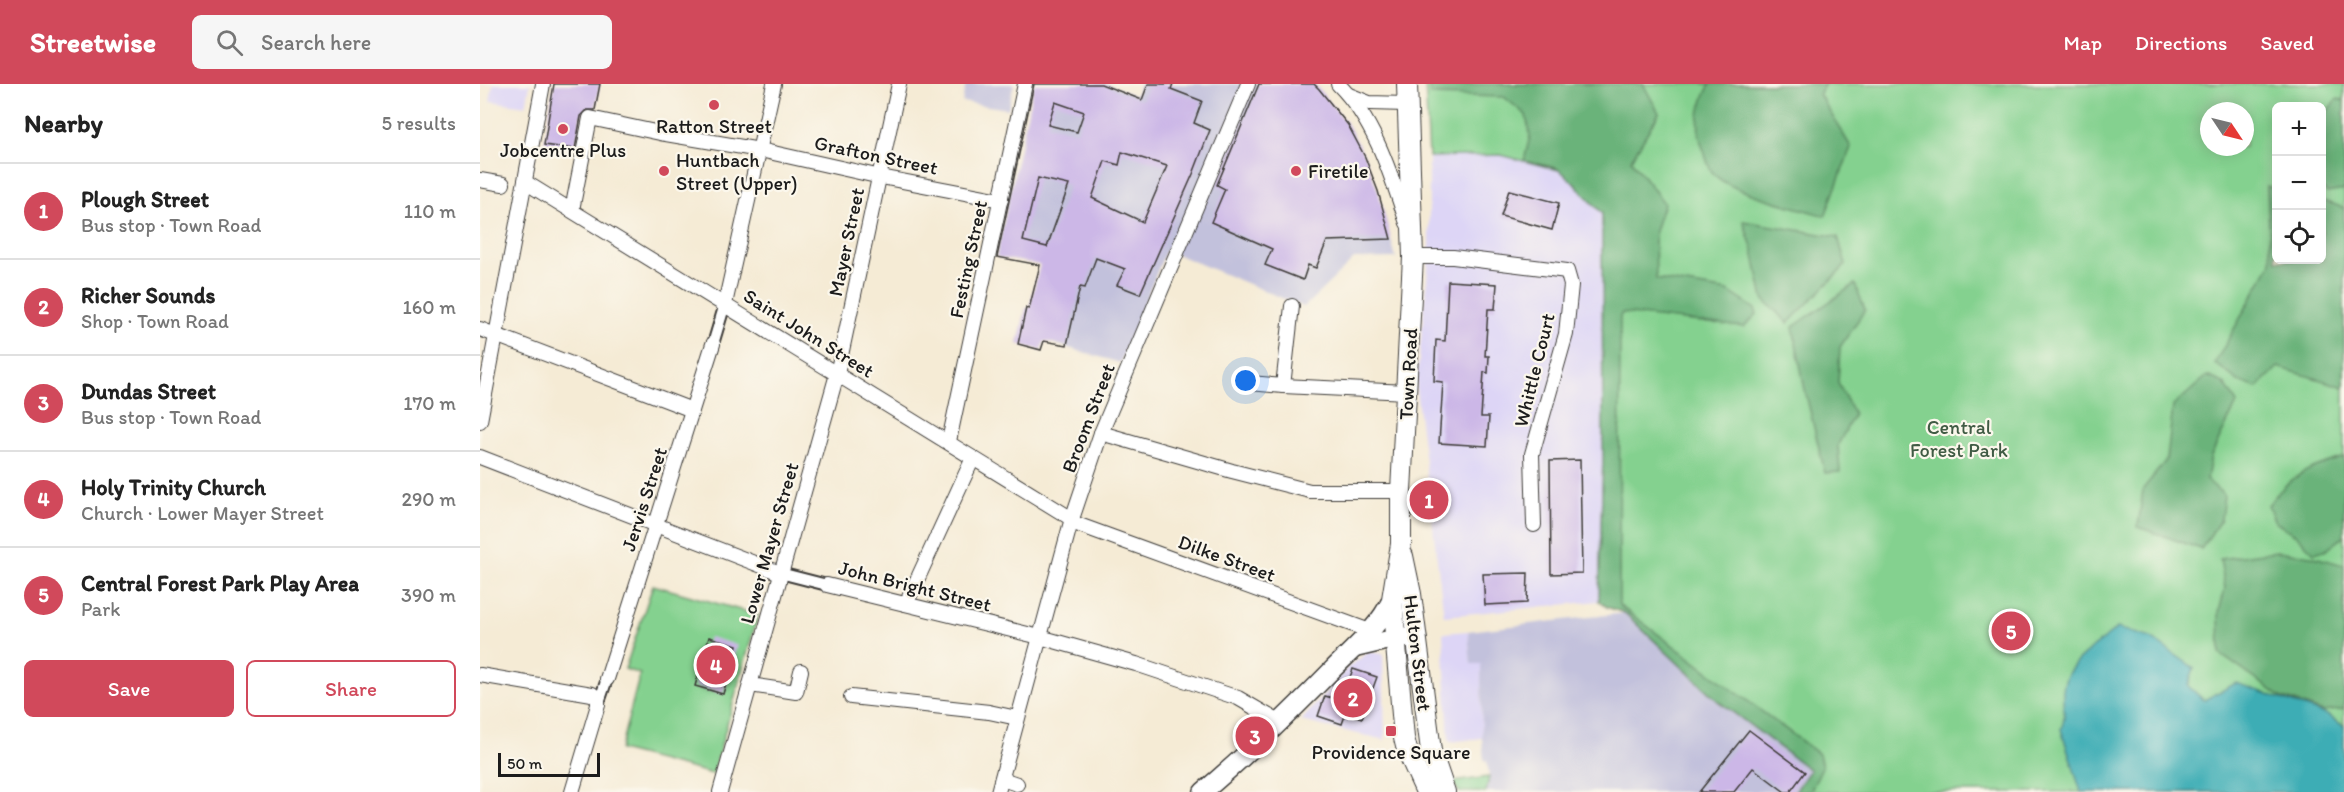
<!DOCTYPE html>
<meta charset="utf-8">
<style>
body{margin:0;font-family:Itim,sans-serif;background:#f6f6f6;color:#222}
.controls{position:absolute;right:18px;top:18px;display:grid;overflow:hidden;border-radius:9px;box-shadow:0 3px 15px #0003}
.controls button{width:54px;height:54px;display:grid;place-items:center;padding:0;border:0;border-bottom:2px solid #e0e0e0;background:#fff;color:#222;font:30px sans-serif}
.compass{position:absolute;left:1720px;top:18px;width:54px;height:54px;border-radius:50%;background:#fff;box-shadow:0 3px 15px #0003;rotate:125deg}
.scale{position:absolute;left:18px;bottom:15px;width:102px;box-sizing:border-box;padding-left:6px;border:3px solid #1c1c1c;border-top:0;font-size:16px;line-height:21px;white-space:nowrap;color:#1c1c1c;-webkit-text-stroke:4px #fbf7ec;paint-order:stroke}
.you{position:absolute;left:766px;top:297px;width:21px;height:21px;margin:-15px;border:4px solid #fff;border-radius:50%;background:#1a73e8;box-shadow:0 0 0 9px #1a73e833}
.badge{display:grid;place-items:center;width:39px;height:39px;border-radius:50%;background:#d1495b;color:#fff;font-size:20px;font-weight:700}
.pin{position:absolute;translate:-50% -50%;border:3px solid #fff;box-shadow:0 2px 6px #0006}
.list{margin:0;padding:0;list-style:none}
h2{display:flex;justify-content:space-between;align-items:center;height:78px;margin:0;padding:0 24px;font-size:26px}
h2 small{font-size:20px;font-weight:400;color:#767676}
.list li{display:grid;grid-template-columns:39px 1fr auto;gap:18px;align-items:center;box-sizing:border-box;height:96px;padding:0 24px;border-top:2px solid #e0e0e0}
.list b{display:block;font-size:22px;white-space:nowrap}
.list p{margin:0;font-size:20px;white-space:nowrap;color:#767676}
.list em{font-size:20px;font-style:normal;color:#767676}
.actions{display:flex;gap:12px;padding:18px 24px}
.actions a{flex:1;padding:14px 0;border:2px solid #d1495b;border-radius:9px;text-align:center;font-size:21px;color:#d1495b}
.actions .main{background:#d1495b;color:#fff}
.icon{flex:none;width:33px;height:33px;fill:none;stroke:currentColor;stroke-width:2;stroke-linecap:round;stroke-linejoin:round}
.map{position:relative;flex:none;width:1864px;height:708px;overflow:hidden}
header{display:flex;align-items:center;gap:36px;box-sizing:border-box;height:84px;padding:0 30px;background:#d1495b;color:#fff}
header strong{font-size:28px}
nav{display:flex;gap:33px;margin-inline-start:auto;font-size:21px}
.search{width:420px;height:54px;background:#f6f6f6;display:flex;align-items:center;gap:15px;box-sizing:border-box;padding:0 21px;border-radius:9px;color:#767676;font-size:22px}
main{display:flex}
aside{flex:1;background:#fff}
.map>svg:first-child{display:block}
.built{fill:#ddd5f6}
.industrial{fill:#c2c1dc}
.green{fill:#84d18f;stroke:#507656;stroke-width:1.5;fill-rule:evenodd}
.forest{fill:#6bb37a;stroke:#44684b;stroke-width:1.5}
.water{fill:#3cadb5;stroke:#2c6468;stroke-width:1.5}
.building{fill:#ccb7e7;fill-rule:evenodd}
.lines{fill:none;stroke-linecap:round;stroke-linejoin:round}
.pedestrian-casing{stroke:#3d3b38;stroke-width:14}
.minor-casing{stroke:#3d3b38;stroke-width:16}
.tertiary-casing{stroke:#3d3b38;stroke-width:21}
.secondary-casing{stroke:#3d3b38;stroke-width:22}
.pedestrian{stroke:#fff;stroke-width:10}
.minor{stroke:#fff;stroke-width:14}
.tertiary{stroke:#fff;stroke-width:18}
.secondary{stroke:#fff;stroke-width:20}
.poi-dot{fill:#d1495b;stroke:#fbf7ec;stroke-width:2}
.labels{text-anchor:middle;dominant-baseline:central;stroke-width:4.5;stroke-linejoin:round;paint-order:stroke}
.poi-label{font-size:20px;fill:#1c1c1c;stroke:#fbf7ec}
.street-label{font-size:20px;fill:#1c1c1c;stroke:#fbf7ec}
.park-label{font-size:20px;fill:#405b44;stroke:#fbf7ec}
</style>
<header>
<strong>Streetwise</strong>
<div class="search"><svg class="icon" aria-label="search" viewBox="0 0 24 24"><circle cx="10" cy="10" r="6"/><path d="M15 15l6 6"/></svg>Search here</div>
<nav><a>Map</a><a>Directions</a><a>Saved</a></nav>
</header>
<main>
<aside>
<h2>Nearby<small>5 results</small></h2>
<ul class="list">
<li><span class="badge">1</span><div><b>Plough Street</b><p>Bus stop · Town Road</p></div><em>110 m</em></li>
<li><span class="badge">2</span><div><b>Richer Sounds</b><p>Shop · Town Road</p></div><em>160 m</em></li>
<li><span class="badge">3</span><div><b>Dundas Street</b><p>Bus stop · Town Road</p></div><em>170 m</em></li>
<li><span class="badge">4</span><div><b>Holy Trinity Church</b><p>Church · Lower Mayer Street</p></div><em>290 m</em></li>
<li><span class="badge">5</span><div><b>Central Forest Park Play Area</b><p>Park</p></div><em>390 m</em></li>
</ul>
<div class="actions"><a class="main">Save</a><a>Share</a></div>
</aside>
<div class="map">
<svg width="1864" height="708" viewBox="0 0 1864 708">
<rect width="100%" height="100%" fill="#fbf7ec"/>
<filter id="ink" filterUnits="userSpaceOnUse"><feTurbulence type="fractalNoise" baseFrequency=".0167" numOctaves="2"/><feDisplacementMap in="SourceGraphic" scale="12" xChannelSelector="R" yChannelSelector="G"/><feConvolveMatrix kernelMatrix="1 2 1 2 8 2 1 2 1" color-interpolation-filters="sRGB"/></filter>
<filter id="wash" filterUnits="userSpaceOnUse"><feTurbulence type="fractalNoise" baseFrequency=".008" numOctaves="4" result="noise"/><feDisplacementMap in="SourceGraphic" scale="24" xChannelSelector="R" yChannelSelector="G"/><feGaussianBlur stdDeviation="1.35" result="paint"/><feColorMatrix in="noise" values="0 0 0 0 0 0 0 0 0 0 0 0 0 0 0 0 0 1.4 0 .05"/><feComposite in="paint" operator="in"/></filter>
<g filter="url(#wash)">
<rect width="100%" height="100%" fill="#f5ebd5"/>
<!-- built -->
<g class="built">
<polygon points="13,0 50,0 46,22 10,17"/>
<polygon points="1021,71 1076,84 1087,92 1122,129 1123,372 1119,517 964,532 936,305 949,173 949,73"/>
<polygon points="988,547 991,580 1001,580 1002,654 969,658 963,549"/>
<polygon points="889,568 903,570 905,656 821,637 868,583"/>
</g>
<!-- industrial -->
<g class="industrial">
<polygon points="486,0 534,0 528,25 482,18"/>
<polygon points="554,0 627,0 655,11 660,0 834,0 868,41 885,73 898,107 916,174 874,175 824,223 686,166 640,279 565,257 561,266 538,260 546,224 549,224 560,181 516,173"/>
<polygon points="1145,529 1238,617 1330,686 1315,708 1006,708 1009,693 1007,677 1004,677 1002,654 1001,580 991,580 988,547"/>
</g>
<!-- green -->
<g class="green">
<path d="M945,0H1864V708H1315L1330,686L1238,617L1145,529L1127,523L1119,517L1123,372L1122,129L1082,87L1021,71L949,73ZM1796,22H1842V176H1796ZM1729,27H1765V63H1729Z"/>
<polygon points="173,501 278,531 233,690 140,666 160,590 145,585"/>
<polygon points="1009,693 1006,708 979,708 972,698"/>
</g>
<!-- forest -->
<g class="forest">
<polygon points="949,0 1163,0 1179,29 1151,76 1184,119 1175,147 1176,195 1248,207 1275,225 1277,230 1264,243 1142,229 1140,233 1139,521 1339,670 1342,683 1330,708 1315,708 1330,686 1238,617 1145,529 1127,523 1119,517 1123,372 1122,129 1087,92 1076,84 1044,77 1050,52 1046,31 1024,13 950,11"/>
<path d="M1230,0H1345L1339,10L1371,63L1345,132C1321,124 1247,108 1233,89C1228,83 1226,73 1224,67C1214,42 1218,23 1230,0Z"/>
<polygon points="1856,15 1864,16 1864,106 1847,109 1842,104 1842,35"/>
<polygon points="1787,102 1796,105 1796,176 1842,176 1842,116 1864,124 1864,303 1798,283 1777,304 1758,297 1735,279 1791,179"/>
<polygon points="1263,137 1358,153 1366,181 1308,239 1283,215 1273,166"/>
<polygon points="1375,200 1385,226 1360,263 1358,299 1374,330 1358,361 1360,388 1345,389 1325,306 1313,243"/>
<polygon points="1727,292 1744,299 1757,319 1731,372 1727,396 1744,411 1741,435 1721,465 1658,443 1663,405 1687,375 1693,322"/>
<path d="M1864,373V452L1845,466L1834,469L1816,451L1795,438L1788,421C1812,389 1828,385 1864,373Z"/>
<polygon points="1797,467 1831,472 1864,481 1864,625 1843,628 1801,613 1740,570 1739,528 1745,504 1740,475"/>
</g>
<!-- water -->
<path class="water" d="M1637,544L1671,554L1714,584L1708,602L1724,616L1756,599L1847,631L1864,642V690L1862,693L1864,701L1860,708H1601L1581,645C1587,632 1582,621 1583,607C1585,577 1617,563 1637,544Z"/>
<g id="blocks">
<!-- building -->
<g class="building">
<polygon points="74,0 120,0 115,26 107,26 101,32 95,65 64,61"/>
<path d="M554,0H621L662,16L668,0H693L691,5L722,17L714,39L730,46L713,90L660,210L637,201L645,185L616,174L605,204L600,203L587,261L564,257L561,266L538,260L546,224L549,225L560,181L517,173ZM575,18L604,28L597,48L568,41ZM642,68L687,82L663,138L612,114L625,77L639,81ZM558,94L589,101L567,163L543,157Z"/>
<polygon points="779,0 834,0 839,5 868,41 885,73 898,107 911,155 847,157 836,184 828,181 823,196 785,181 792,165 731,138 745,105 737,101"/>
<polygon points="1029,106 1079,119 1072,146 1021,132"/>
<polygon points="968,197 1017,200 1015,225 1008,225 1005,272 1009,272 1008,289 1004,288 1001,333 1009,333 1007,362 959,359 963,298 954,297 956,256 965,257"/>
<polygon points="1100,376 1102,489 1071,490 1070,377"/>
<polygon points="1048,489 1047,519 1005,521 1003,490"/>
<polygon points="229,553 257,561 243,610 215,602"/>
<polygon points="873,585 897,593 882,634 866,629 862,640 838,632 845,612 856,615 859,605 865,607"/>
<polygon points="1269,646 1325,688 1310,708 1305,708 1273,684 1254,708 1219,708"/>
</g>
</g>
</g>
<g filter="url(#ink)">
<use href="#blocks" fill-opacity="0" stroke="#3d3b38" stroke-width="1.5"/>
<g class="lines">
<!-- pedestrian casing -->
<g class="pedestrian-casing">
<g id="pedestrian">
<polyline points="233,260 245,220"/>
<polyline points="300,489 347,501"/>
<polyline points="118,621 127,595"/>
</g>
</g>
<!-- minor casing -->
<g class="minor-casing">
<g id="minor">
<path d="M858,0C895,37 911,91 927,139"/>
<polyline points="869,11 889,19 927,20"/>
<polyline points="0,96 23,100"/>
<polyline points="45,98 592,435"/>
<polyline points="92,126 110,34 180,49 280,66 401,93 521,116"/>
<polyline points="933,173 973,173 1087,187 1091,201 1086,250 1052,370 1054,441"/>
<polyline points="245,220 294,0"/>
<polyline points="0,245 212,326"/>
<polyline points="770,299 803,302 927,308"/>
<polyline points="803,302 812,222"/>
<polyline points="0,337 63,0"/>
<polyline points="621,349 752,387 830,407 921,407"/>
<polyline points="469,357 545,0"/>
<polyline points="0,373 300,489"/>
<polyline points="591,438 890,547"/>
<polyline points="347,501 560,553 656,580 758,614 801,639"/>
<polyline points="426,520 493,374"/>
<polyline points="0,591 112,610 118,615 118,621 92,708"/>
<polyline points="127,595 233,260"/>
<polyline points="270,601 316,608 321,587"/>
<polyline points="371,613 509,628 537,634"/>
<polyline points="522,695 537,700"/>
<polyline points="240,708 357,290 419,0"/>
<polyline points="518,708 591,438 621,349 768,0"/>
</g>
</g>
<!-- tertiary casing -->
<g class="tertiary-casing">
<g id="tertiary">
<polyline points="875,564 917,554 937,554"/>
<path d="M723,708C769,669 811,628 853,585C874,564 899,543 912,515"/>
</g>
</g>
<!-- secondary casing -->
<g class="secondary-casing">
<g id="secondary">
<polyline points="927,0 933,173 921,407 921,460 912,515 924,654 927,666 946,708"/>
<polyline points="923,472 931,510 951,667 965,708"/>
</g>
</g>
<!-- pedestrian -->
<use href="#pedestrian" class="pedestrian"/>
<!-- minor -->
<use href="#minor" class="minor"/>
<!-- tertiary -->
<use href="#tertiary" class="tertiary"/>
<!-- secondary -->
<use href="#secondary" class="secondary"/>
</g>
</g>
<!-- markers -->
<g class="poi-dot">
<circle cx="234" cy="21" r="6"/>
<circle cx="83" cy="45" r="6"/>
<circle cx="184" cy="87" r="6"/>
<circle cx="816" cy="87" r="6"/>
<rect x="905" y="641" width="12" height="12" rx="3"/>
</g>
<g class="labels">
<!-- poi labels -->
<g class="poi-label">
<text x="234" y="42">Ratton Street</text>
<text x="83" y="66">Jobcentre Plus</text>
<text x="196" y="76" text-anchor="start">Huntbach<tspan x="196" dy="23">Street (Upper)</tspan></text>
<text x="828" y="87" text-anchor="start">Firetile</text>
<text x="911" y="668">Providence Square</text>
</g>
<!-- street labels -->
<g class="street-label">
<text transform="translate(396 71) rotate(12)">Grafton Street</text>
<text transform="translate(366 158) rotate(-78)">Mayer Street</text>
<text transform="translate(488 175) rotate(-78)">Festing Street</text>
<text transform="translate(329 249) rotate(32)">Saint John Street</text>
<text transform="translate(1054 286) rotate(-76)">Whittle Court</text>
<text transform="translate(928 290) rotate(-87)">Town Road</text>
<text transform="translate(608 334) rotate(-69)">Broom Street</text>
<text transform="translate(164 415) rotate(-72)">Jervis Street</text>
<text transform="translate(289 459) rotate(-74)">Lower Mayer Street</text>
<text transform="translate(747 474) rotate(20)">Dilke Street</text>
<text transform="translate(435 502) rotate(14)">John Bright Street</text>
<text transform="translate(938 569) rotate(83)">Hulton Street</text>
</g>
<!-- park labels -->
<g class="park-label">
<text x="1479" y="343">Central<tspan x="1479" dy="23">Forest Park</tspan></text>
</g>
</g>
</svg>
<div class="controls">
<button>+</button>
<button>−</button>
<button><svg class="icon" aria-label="locate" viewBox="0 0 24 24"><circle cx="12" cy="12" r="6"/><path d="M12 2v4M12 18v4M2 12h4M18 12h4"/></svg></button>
</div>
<svg class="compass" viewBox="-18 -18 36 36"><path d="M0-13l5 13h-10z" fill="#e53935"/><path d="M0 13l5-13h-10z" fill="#767676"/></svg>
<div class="scale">50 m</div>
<div class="you"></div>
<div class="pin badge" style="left:949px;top:416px">1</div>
<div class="pin badge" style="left:873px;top:614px">2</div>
<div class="pin badge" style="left:775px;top:652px">3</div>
<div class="pin badge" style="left:236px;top:581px">4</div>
<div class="pin badge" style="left:1531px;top:547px">5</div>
</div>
</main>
